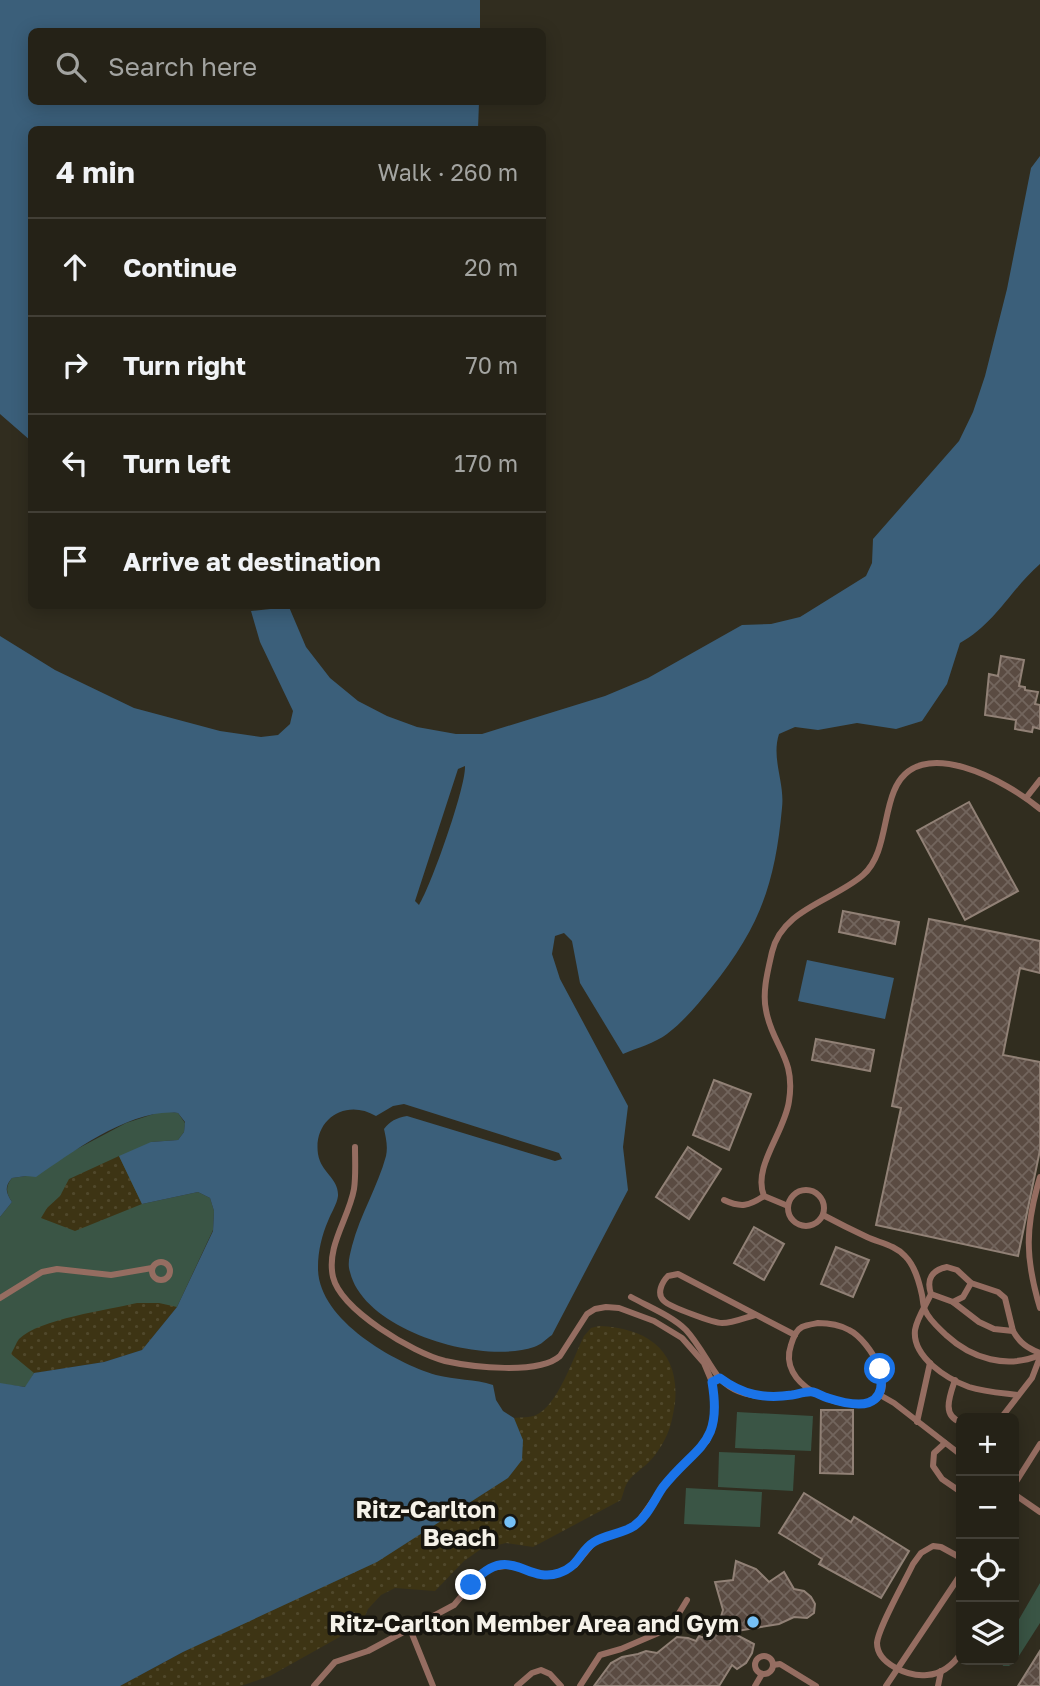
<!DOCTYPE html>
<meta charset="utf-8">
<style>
body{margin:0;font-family:"Golos Text",sans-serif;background:#2d2a20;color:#f1f3f6}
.controls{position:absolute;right:21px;bottom:21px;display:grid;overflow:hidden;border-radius:10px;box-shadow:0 4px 18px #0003}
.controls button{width:63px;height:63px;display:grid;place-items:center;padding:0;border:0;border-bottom:2px solid #423f36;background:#252217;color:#f1f3f6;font:35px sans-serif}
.stop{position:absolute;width:21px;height:21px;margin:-16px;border:5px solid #1a73e8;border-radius:50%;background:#fff}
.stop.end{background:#1a73e8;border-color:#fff;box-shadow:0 2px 7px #0008}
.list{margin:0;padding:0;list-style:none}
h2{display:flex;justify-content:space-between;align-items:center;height:91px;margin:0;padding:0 28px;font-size:30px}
h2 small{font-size:23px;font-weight:400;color:#a3a4a1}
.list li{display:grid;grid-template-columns:46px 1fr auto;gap:21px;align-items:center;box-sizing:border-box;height:98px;padding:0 28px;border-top:2px solid #423f36}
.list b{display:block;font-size:26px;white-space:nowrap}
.list em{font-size:23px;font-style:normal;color:#a3a4a1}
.icon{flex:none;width:38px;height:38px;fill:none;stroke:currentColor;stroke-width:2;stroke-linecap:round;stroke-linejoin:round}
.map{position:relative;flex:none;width:1040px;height:1686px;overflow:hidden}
.search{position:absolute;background:#252217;box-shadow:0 4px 18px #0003;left:28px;top:28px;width:518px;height:77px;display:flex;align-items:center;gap:18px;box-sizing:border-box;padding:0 24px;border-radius:10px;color:#a3a4a1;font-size:26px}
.panel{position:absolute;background:#252217;box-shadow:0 4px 18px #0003;left:28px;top:126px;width:518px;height:483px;border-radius:10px}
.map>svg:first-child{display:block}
.grass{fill:#3a5545}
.sand{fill:url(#sand-dots)}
.water{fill:#3b5f7a;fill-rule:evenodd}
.building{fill:url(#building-cross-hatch);stroke:#918176;stroke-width:2}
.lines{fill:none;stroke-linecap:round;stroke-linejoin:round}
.lane{stroke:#956d61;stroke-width:6}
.route{stroke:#1a73e8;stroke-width:9}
.poi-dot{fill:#75c0f6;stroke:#17150f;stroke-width:2.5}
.labels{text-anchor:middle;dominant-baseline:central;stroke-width:7;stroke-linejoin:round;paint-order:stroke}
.poi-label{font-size:24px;font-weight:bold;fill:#f5f2e9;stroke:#17150f;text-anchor:end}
</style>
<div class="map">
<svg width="1040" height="1686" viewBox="0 0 1040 1686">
<defs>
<pattern id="sand-dots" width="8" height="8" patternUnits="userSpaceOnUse" patternTransform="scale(1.75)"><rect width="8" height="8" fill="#3d3414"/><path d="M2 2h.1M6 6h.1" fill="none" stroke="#50482b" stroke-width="1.8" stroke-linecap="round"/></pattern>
<pattern id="building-cross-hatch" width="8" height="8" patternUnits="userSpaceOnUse" patternTransform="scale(1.75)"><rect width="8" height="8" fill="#5a4b42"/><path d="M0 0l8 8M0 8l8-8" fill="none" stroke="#72655d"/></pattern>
</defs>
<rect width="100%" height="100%" fill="#312d1f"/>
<!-- grass -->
<g class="grass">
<path d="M163,1111L178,1113L185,1123L184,1132L178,1140L151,1142L142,1204L198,1192L210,1198L214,1211L213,1230L177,1307L63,1367L34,1373L26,1387L0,1384V1217L12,1202C6,1193 5,1187 12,1178L26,1176L126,1123Z"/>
<polygon points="737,1412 813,1416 811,1451 735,1448"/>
<polygon points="719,1452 795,1455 793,1491 718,1487"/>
<polygon points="686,1488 762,1492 760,1527 684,1524"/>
<polygon points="1040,1583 1040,1623 1015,1662 1009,1666 1003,1666 1001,1660 1014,1660 1014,1628"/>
</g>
<!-- sand -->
<g class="sand">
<polygon points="119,1156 142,1204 75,1231 41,1218 47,1208 60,1196 69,1179"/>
<path d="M137,1303H159L177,1307L142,1350L104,1362L34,1373L11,1354C14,1349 16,1343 19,1339C39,1319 108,1310 137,1303Z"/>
<path d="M599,1326C648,1328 680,1351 675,1403C673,1415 671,1428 665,1439C661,1447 655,1456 649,1462C642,1469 630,1476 626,1485C624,1489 623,1495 621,1500L533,1547L506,1543L481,1549L464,1561L435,1591L395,1588L381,1595L368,1609L361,1625L270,1676L241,1686H120L508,1478C527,1452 525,1447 514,1418C521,1417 530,1418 536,1415C558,1405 573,1358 584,1336L591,1328Z"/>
</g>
<!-- water -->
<g class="water">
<polygon points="0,0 480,0 480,31 32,32 32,102 479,102 478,129 32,130 31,441 0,414"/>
<path d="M1040,156V564C1011,589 995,624 960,643L947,684L922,721L896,729L857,723L818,730L795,727L779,734C771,759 785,782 782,808C775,884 760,927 711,988C698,1004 684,1021 667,1034C655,1043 637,1048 623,1054L580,983L572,941L564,933L555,936L552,954L560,979L628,1106L623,1147L628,1190L552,1335C546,1339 541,1345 534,1347C482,1365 364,1331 350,1272C347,1263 350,1255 352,1246C360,1215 378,1186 386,1156C388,1147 386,1138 384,1129C390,1121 396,1118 407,1116L555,1161L562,1159L559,1153L404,1104L393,1106L376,1116C346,1098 313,1119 318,1154C321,1173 339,1178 338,1196C337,1204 331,1213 328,1221C322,1235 318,1251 318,1267C317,1319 393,1362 436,1375C455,1380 475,1379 493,1385L496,1400L503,1411L514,1418L523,1440L522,1460L508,1478L377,1562L183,1652L120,1686H0V1383L25,1387L34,1373L104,1362L142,1350L177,1307L213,1231L214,1211L210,1198L198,1192L142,1204L119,1156L151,1142L178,1140L184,1132L185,1122L178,1113C131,1108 73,1152 36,1177L26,1176L12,1178C4,1187 6,1193 12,1202L0,1217V636L55,670L134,708L220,731L261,737L278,735L290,724L293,711L260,642L251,611L289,607L306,647L330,678L358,701L387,716L417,727L456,734H482L605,696L648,678L742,625L771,624L800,617L866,576L872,563L873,539L959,441L973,412L985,376L1007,289L1031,168ZM465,766C466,787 431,886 419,905L415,901L458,769Z"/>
<polygon points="807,960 894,978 885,1019 798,1001"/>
</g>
<!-- building -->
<g class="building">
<polygon points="1001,656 1024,660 1019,686 1025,687 1025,690 1038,692 1035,704 1040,705 1040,729 1033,727 1032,732 1015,729 1016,720 985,715 989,674 998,676"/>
<polygon points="969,802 1018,891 965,920 917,831"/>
<polygon points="843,911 899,922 895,944 839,932"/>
<polygon points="929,919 1040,941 1040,973 1020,968 1003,1055 1040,1062 1040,1150 1018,1256 876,1225 901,1108 892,1106"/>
<polygon points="816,1039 874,1050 870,1071 812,1060"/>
<polygon points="714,1080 751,1094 729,1150 693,1135"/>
<polygon points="688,1147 721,1169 689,1219 656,1197"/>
<polygon points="754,1227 784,1244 764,1280 734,1263"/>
<polygon points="836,1247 869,1260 853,1297 821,1284"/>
<polygon points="821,1410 853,1410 853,1474 820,1473"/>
<polygon points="804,1493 851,1522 854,1517 909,1551 881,1598 819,1564 822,1559 779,1533"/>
<polygon points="736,1561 756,1569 769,1582 784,1572 794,1589 804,1591 811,1597 815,1604 814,1613 807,1618 794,1617 779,1624 731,1632 754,1644 752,1653 746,1663 737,1669 732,1665 719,1686 594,1686 611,1663 622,1657 638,1654 646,1651 657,1653 677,1637 688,1638 696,1641 699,1636 710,1640 711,1635 707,1636 720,1620 723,1610 715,1582 733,1580"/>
<polygon points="1040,1651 1040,1686 1018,1686"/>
</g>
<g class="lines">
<!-- lane -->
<g class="lane">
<polyline points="1026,798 1040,780"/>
<path d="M1040,1177C1025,1227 1025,1258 1040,1308"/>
<circle cx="806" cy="1208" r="18"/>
<path d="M724,1200C741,1208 749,1206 764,1196"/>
<path d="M788,1206L764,1196C752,1167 785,1132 789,1101C796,1057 772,1046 766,1010C762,992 768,970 772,952C782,909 833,901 863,875C885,856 883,817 894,791C918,731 1008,782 1040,809"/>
<path d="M823,1215C838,1223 852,1230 867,1237C880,1243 895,1245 905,1256C915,1266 919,1281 922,1295C923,1300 923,1306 925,1310C929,1320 939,1328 946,1335C972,1359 1007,1369 1040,1355"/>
<circle cx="161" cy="1271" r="9"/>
<path d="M947,1267L957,1270L971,1283L998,1292L1005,1298L1013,1331L994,1329L979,1322L953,1302L931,1294C926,1279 932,1270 947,1267Z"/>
<path d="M931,1294C926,1305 917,1318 915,1330C912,1357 947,1379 969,1387C985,1392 1002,1393 1018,1395"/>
<path d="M631,1297C649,1307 672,1316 686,1330C698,1343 707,1361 717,1375C740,1405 781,1396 812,1392"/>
<polyline points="0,1298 42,1272 57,1269 111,1275 152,1268"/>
<polyline points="953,1302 963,1297 971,1283"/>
<path d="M755,1315C744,1318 733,1323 722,1323C714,1323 670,1307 664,1301C656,1294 662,1282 668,1276L678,1274L795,1335"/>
<path d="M818,1323C829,1323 840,1325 849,1330C870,1340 902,1395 868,1403C837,1410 777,1385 791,1345C793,1338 796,1330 802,1327C806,1325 813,1324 818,1323Z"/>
<path d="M1013,1331C1020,1343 1027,1348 1040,1353"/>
<path d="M955,1380C950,1395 941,1416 961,1422"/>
<polyline points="880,1395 894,1403 961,1455"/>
<polyline points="1001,1418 1032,1378 1040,1357"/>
<polyline points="917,1422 930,1363"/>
<polyline points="945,1443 934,1453 933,1466 942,1479 961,1492"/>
<polyline points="1014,1485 1040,1444"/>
<polyline points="1014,1494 1040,1512"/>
<path d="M961,1558L941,1547L933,1546L921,1553L913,1564C905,1581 878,1628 877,1643C877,1664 909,1677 927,1675C942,1674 953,1665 961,1653"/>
<polyline points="410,1629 433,1686"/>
<circle cx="764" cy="1665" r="9"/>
<polyline points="773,1665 780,1664 816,1686"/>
<path d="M314,1686L335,1662L368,1651L454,1605L481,1573L489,1568L513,1565L536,1573L553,1575L575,1565L594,1542L626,1530L638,1522L663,1487L707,1441L714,1420L715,1396L712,1382L704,1363L682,1338L654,1321L619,1308L606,1307L595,1309L587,1314L560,1356C539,1375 472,1367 445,1361C413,1353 341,1310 333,1277C326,1246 349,1218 354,1189C356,1176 355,1160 355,1147"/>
<polyline points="517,1686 532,1673 541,1670 550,1674 561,1686"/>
<polyline points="580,1686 600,1655 621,1649 670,1628 687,1600"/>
<polyline points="755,1686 762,1674"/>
<polyline points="886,1686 961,1574"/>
<polyline points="938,1686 941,1671"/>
</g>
</g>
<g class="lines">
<!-- route -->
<path class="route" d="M471,1585C509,1540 526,1585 559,1573C580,1566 579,1551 594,1542C607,1534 622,1534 634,1526C648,1516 654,1500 663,1487C696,1445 723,1446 712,1382L720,1378C743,1395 764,1399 792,1395C798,1394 807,1391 813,1392C818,1393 823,1397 828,1398C859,1408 888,1410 880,1369"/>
</g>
<!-- markers -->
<g class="poi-dot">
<circle cx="510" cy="1522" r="7"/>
<circle cx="753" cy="1622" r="7"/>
</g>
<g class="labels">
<!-- poi labels -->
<g class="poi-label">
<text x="496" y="1508">Ritz-Carlton<tspan x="496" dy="28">Beach</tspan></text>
<text x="739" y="1622">Ritz-Carlton Member Area and Gym</text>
</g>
</g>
</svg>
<div class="controls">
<button>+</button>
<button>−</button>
<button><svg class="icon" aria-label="locate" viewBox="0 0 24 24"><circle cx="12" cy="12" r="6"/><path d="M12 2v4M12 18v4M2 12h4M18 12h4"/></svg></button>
<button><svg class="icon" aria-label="layers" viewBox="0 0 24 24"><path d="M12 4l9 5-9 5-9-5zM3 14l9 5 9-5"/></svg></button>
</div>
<div class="stop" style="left:880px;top:1369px"></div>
<div class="stop end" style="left:471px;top:1585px"></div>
<div class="search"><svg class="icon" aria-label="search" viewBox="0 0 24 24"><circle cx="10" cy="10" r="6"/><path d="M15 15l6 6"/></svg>Search here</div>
<section class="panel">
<h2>4 min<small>Walk · 260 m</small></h2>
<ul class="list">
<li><svg class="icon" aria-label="ahead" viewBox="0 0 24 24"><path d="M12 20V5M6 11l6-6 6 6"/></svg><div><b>Continue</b></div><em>20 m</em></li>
<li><svg class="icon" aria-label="right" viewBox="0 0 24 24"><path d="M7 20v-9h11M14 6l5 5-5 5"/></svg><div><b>Turn right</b></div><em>70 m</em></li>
<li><svg class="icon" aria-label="left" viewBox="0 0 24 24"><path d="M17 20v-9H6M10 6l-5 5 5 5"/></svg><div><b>Turn left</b></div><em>170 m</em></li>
<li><svg class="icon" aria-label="arrive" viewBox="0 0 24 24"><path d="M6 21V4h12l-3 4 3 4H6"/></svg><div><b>Arrive at destination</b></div></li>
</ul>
</section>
</div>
